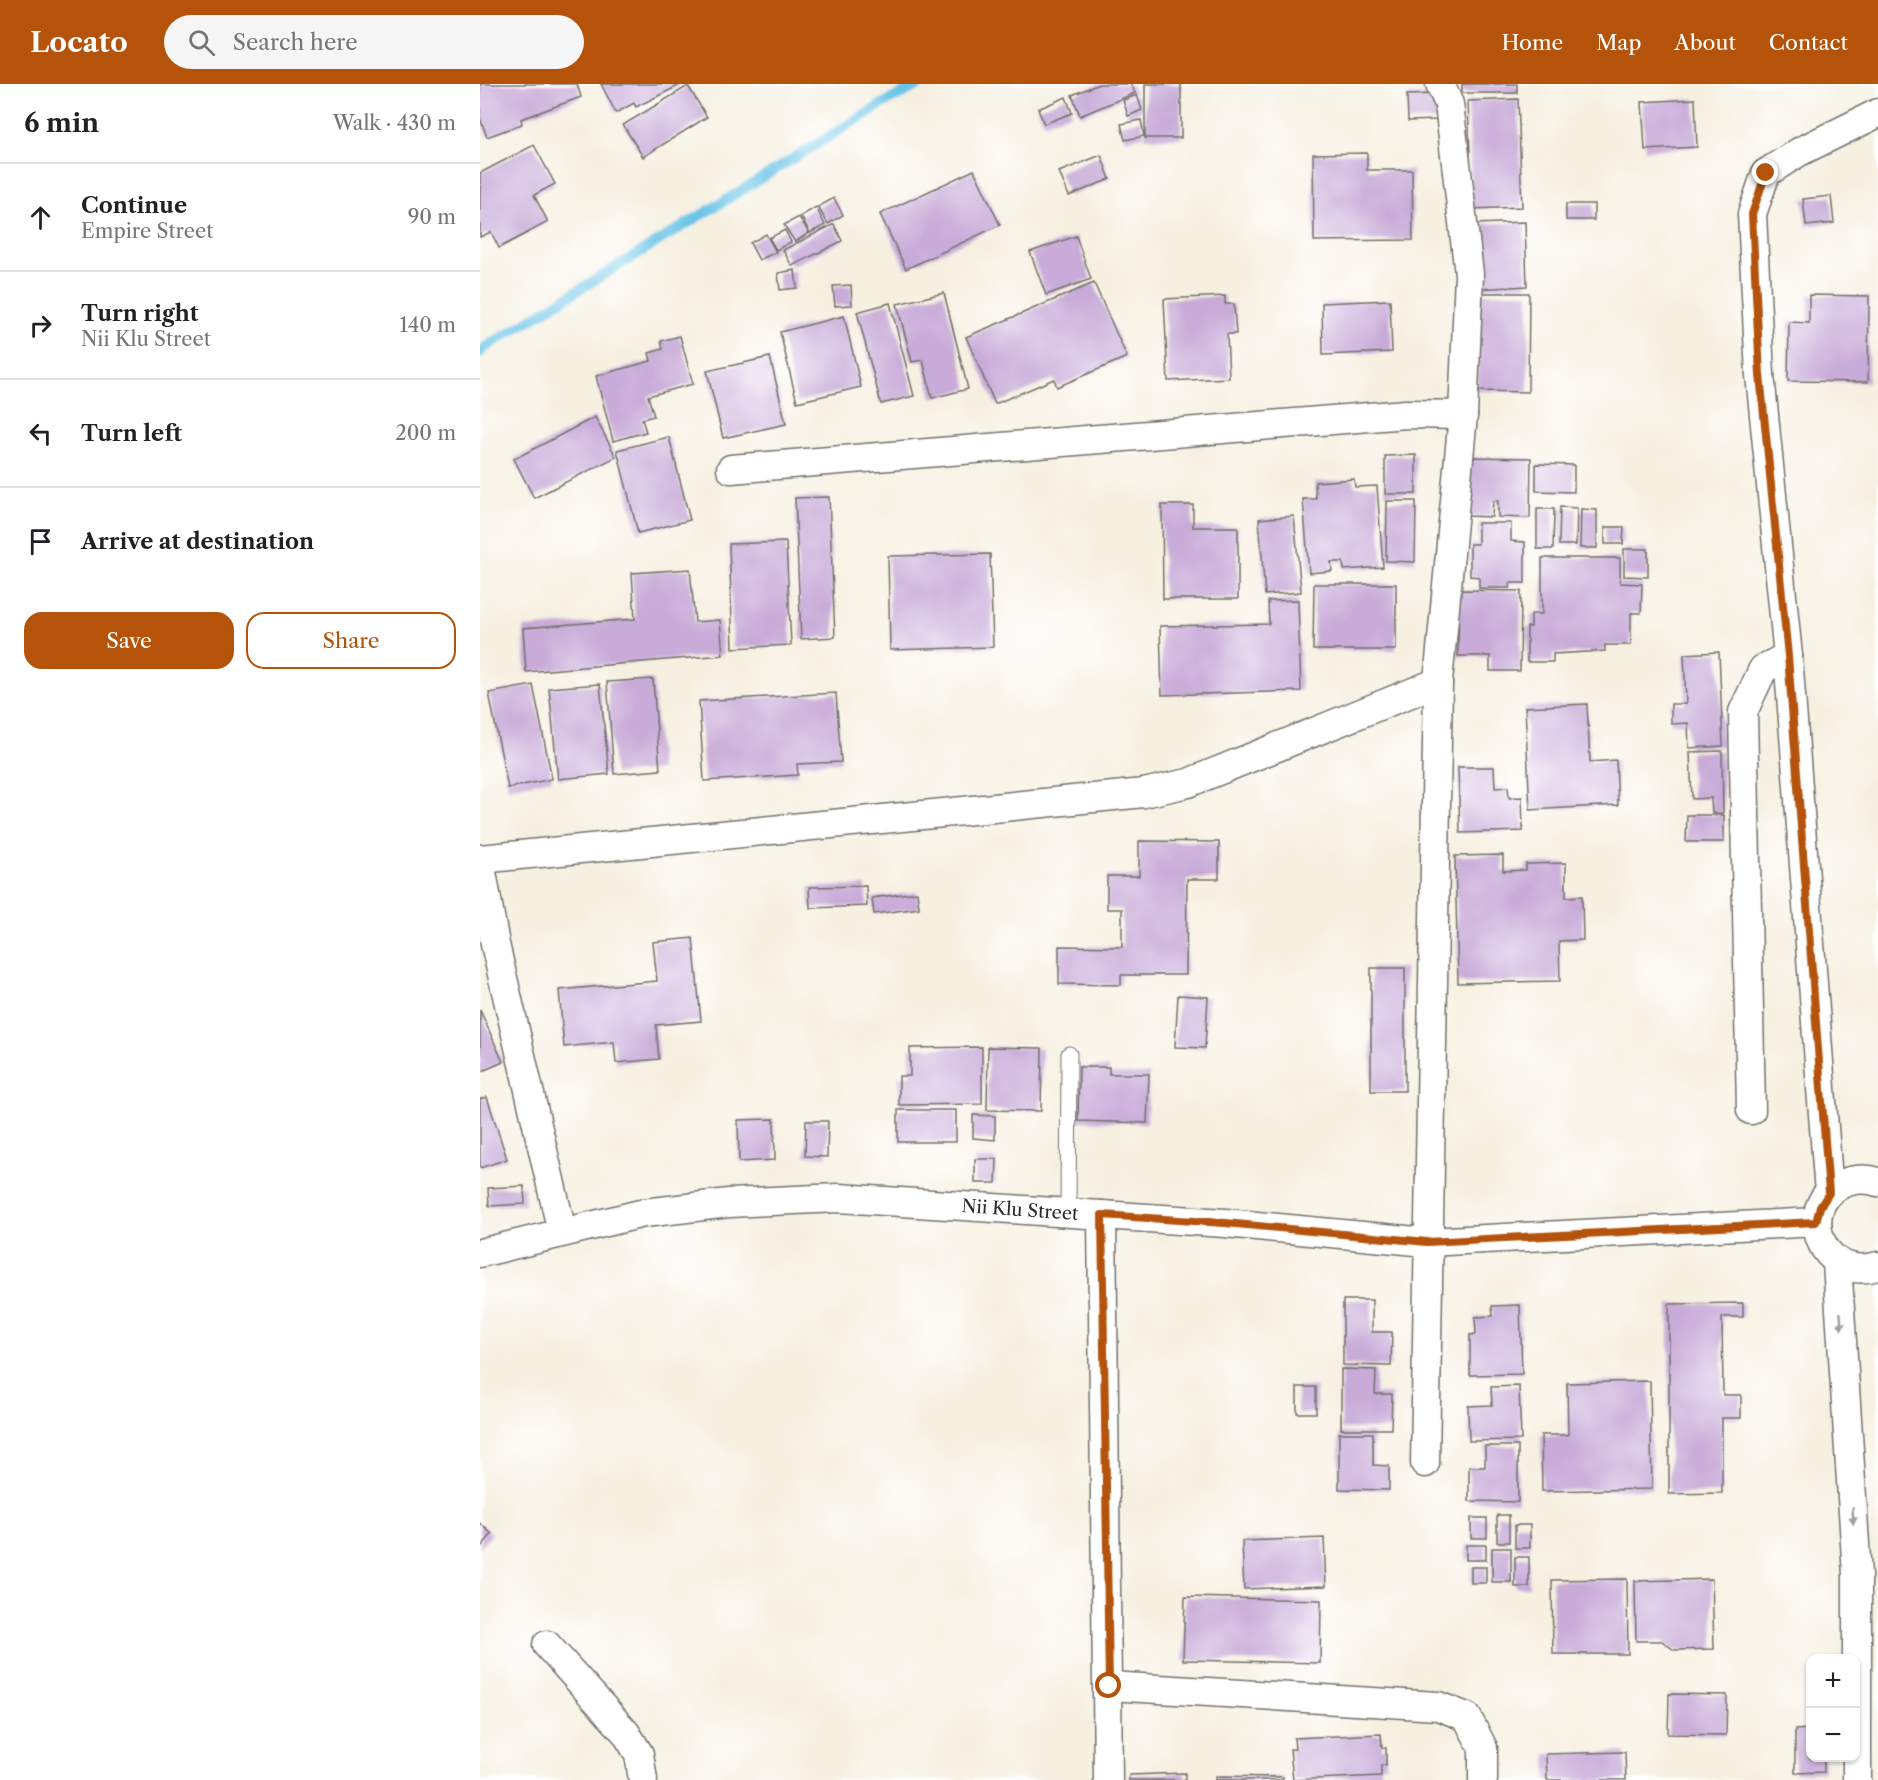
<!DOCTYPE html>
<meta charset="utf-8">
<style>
body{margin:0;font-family:"Libre Caslon Text",serif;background:#f6f6f6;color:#202124}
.controls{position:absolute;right:18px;bottom:18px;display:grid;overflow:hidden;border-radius:12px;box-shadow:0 2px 4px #0004}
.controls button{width:54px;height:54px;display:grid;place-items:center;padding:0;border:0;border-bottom:2px solid #e0e0e0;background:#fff;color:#202124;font:30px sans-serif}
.stop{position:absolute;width:18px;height:18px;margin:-14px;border:4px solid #b45309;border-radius:50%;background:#fff}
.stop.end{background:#b45309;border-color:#fff;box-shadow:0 2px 6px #0008}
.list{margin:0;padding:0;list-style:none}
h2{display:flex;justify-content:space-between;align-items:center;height:78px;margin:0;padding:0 24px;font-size:26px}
h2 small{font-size:20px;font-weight:400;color:#757577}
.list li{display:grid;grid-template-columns:39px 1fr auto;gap:18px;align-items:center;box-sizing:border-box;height:108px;padding:0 24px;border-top:2px solid #e0e0e0}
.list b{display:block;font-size:22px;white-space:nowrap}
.list p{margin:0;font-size:20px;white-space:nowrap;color:#757577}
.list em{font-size:20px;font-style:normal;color:#757577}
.actions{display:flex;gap:12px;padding:18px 24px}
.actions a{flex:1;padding:14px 0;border:2px solid #b45309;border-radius:18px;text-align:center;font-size:21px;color:#b45309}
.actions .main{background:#b45309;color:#fff}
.icon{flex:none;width:33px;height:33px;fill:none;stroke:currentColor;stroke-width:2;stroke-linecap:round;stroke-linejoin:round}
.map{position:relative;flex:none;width:1398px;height:1696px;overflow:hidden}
header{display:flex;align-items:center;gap:36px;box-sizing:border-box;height:84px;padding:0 30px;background:#b45309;color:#fff}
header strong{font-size:28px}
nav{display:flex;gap:33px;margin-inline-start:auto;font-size:21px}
.search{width:420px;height:54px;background:#f6f6f6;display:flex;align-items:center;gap:15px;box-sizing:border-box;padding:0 21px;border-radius:33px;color:#757577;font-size:22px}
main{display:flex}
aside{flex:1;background:#fff}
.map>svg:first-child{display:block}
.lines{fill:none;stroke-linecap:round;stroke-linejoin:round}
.stream{stroke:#6ac4e8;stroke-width:10}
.building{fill:#c8abd8}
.service-casing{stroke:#72706b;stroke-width:17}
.minor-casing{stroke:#72706b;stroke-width:31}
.service{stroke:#fff;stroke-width:15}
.minor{stroke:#fff;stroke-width:28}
.oneway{fill:#a0a0a0}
.route{stroke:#b45309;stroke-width:8}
.labels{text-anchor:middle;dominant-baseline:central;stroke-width:5;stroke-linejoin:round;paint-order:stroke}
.street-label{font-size:18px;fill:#2b2b2b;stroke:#fff}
</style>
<header>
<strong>Locato</strong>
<div class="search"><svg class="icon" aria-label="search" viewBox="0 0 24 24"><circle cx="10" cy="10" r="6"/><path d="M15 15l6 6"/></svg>Search here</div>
<nav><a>Home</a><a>Map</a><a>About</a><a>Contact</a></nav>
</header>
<main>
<aside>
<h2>6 min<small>Walk · 430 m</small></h2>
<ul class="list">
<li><svg class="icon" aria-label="ahead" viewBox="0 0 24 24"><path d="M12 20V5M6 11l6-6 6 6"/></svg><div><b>Continue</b><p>Empire Street</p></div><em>90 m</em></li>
<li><svg class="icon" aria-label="right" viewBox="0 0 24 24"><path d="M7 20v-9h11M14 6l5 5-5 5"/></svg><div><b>Turn right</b><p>Nii Klu Street</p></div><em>140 m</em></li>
<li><svg class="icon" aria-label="left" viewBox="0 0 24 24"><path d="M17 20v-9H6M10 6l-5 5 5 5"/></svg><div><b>Turn left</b></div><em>200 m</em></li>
<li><svg class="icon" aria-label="arrive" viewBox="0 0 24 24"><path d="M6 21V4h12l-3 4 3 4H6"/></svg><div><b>Arrive at destination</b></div></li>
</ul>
<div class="actions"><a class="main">Save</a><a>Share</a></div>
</aside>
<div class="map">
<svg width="1398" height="1696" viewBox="0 0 1398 1696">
<rect width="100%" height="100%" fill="#fff"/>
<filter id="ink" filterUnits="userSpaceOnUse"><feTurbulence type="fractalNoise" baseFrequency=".0167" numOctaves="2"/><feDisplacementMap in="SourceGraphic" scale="12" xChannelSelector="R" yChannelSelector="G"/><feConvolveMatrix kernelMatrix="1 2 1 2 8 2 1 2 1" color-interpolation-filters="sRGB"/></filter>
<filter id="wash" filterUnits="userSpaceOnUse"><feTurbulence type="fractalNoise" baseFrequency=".008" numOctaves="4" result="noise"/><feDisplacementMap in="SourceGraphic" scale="24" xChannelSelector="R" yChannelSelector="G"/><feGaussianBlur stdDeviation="1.35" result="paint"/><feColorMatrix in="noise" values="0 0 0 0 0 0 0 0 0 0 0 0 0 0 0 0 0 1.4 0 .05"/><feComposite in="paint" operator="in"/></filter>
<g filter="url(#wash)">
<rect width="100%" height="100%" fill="#f6f0e1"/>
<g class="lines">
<!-- stream -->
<polyline class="stream" points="0,269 4,264 404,19 441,0"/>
</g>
<g id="blocks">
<!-- building -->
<g class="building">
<polygon points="0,0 97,0 101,13 41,35 42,40 7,53 0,34"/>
<polygon points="121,0 202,0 156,23 154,19 136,29"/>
<polygon points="619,0 651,0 655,9 600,32 592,11"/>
<rect x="665" y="0" width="36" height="54"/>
<rect x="982" y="0" width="55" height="9"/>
<polygon points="208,2 227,33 163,73 143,41"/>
<polygon points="957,10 958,36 928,37 927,11"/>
<polygon points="657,11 662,26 648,32 643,16"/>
<polygon points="586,13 592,29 564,40 558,25"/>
<polygon points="1038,15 1042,123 992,125 988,17"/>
<polygon points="1215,15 1217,63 1165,66 1162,18"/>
<polygon points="661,36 664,52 645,56 641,40"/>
<polygon points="54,61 75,100 54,111 68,138 19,164 11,148 0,153 0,89"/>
<polygon points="887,69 887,86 932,86 933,156 834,157 833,70"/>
<polygon points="621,71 630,95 589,112 579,88"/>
<polygon points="494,86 520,141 426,185 400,130"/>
<polygon points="1351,112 1354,139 1326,142 1323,115"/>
<polygon points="354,114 363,131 348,140 338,123"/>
<rect x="1086" y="120" width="28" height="16"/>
<polygon points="336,123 345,141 330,149 321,132"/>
<polygon points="319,133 329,149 315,158 304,141"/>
<polygon points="1045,138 1047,202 998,205 995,140"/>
<polygon points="354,140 362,157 312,182 303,166"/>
<polygon points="305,146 311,158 296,166 289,154"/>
<polygon points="286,150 296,168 279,176 270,159"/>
<polygon points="596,152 611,195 566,211 550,168"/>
<polygon points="315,186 317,204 300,206 298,189"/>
<polygon points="614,199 647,273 577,303 574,295 515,320 486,253"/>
<polygon points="371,201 372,221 355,222 353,202"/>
<polygon points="464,209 488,305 452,314 443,276 432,278 417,220"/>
<polygon points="999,209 1049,209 1048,308 997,307"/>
<polygon points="1329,211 1389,212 1388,298 1308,297 1309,238 1329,239"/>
<polygon points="745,212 745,220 754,220 756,250 747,250 749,294 688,297 684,215"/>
<polygon points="910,216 912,268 843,271 842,219"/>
<polygon points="410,219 434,312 401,320 377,228"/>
<polygon points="364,232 381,303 317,318 300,248"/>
<polygon points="200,252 213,300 168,312 174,332 162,335 166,348 133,357 116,292 171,277 169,269 183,265 181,257"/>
<polygon points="290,273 306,340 243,354 227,287"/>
<polygon points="115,333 136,373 54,414 34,375"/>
<polygon points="189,353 210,436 158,449 137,366"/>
<polygon points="936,371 936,410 905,410 905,372"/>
<polygon points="987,373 1051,374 1050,434 1018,433 1018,417 1013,417 1012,433 985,432"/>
<polygon points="1056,380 1094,381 1094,408 1056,407"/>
<polygon points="874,395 875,403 897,402 903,483 864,486 863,478 851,478 852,487 829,489 823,415 836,415 835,398"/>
<polygon points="349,413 355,553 321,555 315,414"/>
<polygon points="907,417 936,417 935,478 906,477"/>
<polygon points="682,421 713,421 713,443 758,443 758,515 683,515"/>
<polygon points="1080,423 1097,424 1096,461 1079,461"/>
<polygon points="1057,425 1074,425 1073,465 1057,465"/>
<polygon points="1101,425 1117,426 1117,464 1100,464"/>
<polygon points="814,432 821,508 785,511 779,435"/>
<polygon points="998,439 1031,439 1031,457 1045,458 1045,499 1030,499 1030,504 999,504 999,493 990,492 990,460 998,460"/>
<polygon points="1125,443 1144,443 1143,460 1125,460"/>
<polygon points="306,458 311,561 253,564 249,460"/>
<polygon points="1144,465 1168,465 1168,493 1144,492"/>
<polygon points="510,470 513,563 410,566 408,472"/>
<polygon points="1062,474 1140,474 1140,499 1162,500 1161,529 1151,529 1151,561 1125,561 1125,567 1073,570 1073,578 1047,578 1047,543 1051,543 1051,530 1062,530"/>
<polygon points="210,485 215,538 240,536 243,571 46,588 43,544 155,535 152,489"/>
<polygon points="834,500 916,500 916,566 833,566"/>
<polygon points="979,506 1041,507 1040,587 1010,587 1010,572 978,572"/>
<polygon points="818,516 821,607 682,611 680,542 789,540 788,517"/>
<polygon points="1239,568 1243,662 1209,664 1208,639 1191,640 1191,620 1206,620 1204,570"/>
<polygon points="173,595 180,686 134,690 127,598"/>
<polygon points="120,600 129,690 78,695 69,604"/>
<polygon points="53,601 72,695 28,704 9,609"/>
<polygon points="356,609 361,678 317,680 318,691 224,697 219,617"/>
<polygon points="1107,620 1110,678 1136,676 1138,721 1050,726 1045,623"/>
<polygon points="1242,667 1243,729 1232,729 1231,714 1212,715 1210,668"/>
<polygon points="978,683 1014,683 1015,704 1028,703 1029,714 1042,713 1043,747 980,749"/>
<polygon points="1207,731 1244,731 1244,758 1206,758"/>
<polygon points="659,757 739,758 739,795 707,795 706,891 641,891 641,901 579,900 579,862 642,863 642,825 627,825 627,792 659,792"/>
<polygon points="1023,771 1023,787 1046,786 1046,780 1086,779 1086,813 1102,812 1103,856 1079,857 1080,897 978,899 975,772"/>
<polygon points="386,802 387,822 330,824 329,803"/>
<polygon points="437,808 439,824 394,830 392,814"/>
<polygon points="213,854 221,937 176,941 179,975 136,979 134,958 84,963 79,906 177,897 173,858"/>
<rect x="891" y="884" width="34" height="123"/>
<polygon points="698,911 728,913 725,964 695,963"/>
<polygon points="0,926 23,978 0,988"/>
<polygon points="502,963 502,1020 419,1021 419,992 430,992 430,964"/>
<polygon points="508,963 562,964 561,1027 507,1026"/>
<polygon points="599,983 629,983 629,990 669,990 667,1039 598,1037"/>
<polygon points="7,1013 27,1075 0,1084 0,1015"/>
<rect x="418" y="1026" width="58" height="32"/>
<polygon points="493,1031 515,1032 515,1056 493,1054"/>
<polygon points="294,1035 295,1076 259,1078 258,1036"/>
<polygon points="326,1037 348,1037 347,1073 325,1072"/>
<polygon points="495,1075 517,1075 516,1099 495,1099"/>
<polygon points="44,1102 45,1120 9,1122 8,1104"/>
<polygon points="863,1216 892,1216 892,1248 912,1248 911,1282 863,1281"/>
<polygon points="1263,1219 1263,1233 1242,1233 1243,1311 1261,1311 1261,1334 1242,1334 1242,1409 1189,1410 1189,1220"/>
<polygon points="1040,1221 1042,1290 990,1291 990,1251 996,1250 995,1233 1013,1232 1012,1222"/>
<polygon points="861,1285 896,1286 895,1310 912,1310 911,1345 861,1345"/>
<polygon points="1170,1297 1172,1405 1062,1407 1061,1351 1088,1351 1087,1299"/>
<polygon points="1039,1302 1041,1356 989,1357 988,1322 1012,1321 1011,1303"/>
<rect x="817" y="1303" width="19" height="26"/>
<polygon points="859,1349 893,1349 893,1381 909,1382 909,1406 859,1405"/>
<polygon points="1005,1362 1038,1362 1038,1418 989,1417 989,1383 1005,1383"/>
<rect x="1017" y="1431" width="12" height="27"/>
<rect x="991" y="1434" width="16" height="20"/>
<polygon points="0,1439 12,1450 0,1464"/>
<rect x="1035" y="1441" width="15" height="23"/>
<polygon points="844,1454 846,1502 764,1505 762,1457"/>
<rect x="986" y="1461" width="20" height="15"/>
<rect x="1012" y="1464" width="19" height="34"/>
<rect x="1035" y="1473" width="14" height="30"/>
<rect x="991" y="1483" width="15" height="16"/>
<polygon points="1147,1495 1148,1570 1073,1570 1072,1496"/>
<polygon points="1232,1495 1234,1565 1194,1566 1182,1557 1156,1557 1155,1497"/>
<polygon points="705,1513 841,1516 840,1579 703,1576"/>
<polygon points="1189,1610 1247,1611 1246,1651 1188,1650"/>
<polygon points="1330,1645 1330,1674 1344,1674 1344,1688 1315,1689 1315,1646"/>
<polygon points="901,1650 902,1664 906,1664 906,1681 901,1681 901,1692 813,1696 810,1665 815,1665 814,1654"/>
<polygon points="1145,1668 1146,1696 1067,1696 1066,1670"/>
<polygon points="705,1689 705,1696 649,1696 649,1691"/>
<polygon points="736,1692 803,1693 803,1696 736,1696"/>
</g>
</g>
</g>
<g filter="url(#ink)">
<use href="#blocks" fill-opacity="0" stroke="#72706b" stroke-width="1.5"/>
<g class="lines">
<!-- service casing -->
<g class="service-casing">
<polyline id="service" points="588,1129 589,970"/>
</g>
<!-- minor casing -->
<g class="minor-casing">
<g id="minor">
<polyline points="960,0 969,20 989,190 983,331"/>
<polyline points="251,385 926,330 983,331 958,598 945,1379"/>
<polyline points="0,775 664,709 708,699 958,598"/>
<polyline points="0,777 15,860 82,1148"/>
<polyline points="1271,1026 1263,628 1283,585 1308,572"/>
<path d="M1398,1098C1389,1095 1379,1095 1370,1097C1312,1113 1337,1200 1398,1182"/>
<polyline points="1349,1109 1308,572 1280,291 1272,130 1286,89 1319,68 1398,29"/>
<polyline points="622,1131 628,1696"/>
<polyline points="0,1169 164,1129 249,1119 359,1114 745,1139 947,1158 1337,1138"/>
<polyline points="1357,1179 1377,1491 1377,1696"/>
<polyline points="67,1561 146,1649 159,1670 163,1696"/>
<polyline points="629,1602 958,1622 987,1633 1003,1664 1003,1696"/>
</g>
</g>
<!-- service -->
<use href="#service" class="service"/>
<!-- minor -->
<use href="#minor" class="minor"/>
</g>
<!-- one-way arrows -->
<defs><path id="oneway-solid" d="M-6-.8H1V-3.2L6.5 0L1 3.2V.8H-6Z" transform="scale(1.5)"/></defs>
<g class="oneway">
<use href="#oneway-solid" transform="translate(1361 1237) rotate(86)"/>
<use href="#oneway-solid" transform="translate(1373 1432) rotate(87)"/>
</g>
</g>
<g class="lines" filter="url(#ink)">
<!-- route -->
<polyline class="route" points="629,1602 622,1131 745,1139 947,1158 1336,1138 1340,1123 1349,1109 1308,572 1280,291 1272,130 1286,89"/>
</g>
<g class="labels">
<!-- street labels -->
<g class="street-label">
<text transform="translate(540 1126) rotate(4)">Nii Klu Street</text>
</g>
</g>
</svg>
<div class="controls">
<button>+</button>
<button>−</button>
</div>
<div class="stop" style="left:629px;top:1602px"></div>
<div class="stop end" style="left:1286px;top:89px"></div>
</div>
</main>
